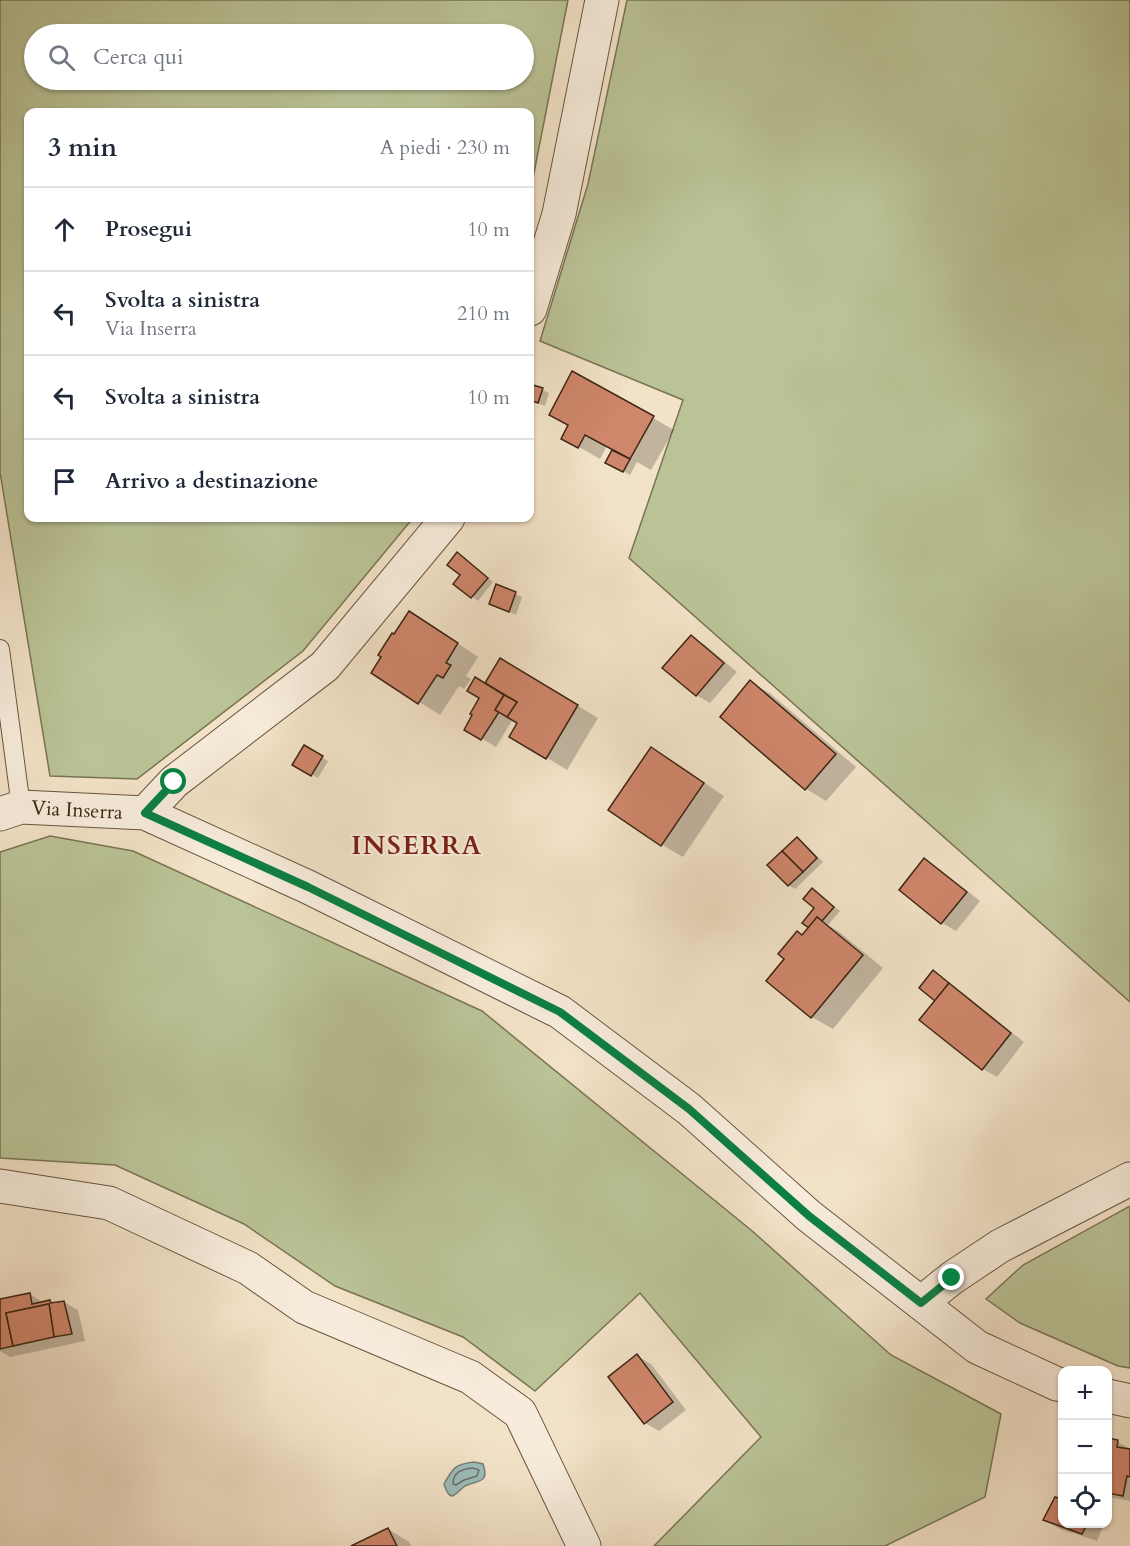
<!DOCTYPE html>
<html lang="it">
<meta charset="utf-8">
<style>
body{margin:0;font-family:Cardo,serif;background:#f6f6f7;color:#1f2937}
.controls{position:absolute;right:18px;bottom:18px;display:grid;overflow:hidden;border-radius:12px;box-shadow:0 2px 4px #0004}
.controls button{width:54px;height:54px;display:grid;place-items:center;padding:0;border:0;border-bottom:2px solid #e0e1e3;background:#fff;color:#1f2937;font:30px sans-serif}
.stop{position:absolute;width:18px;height:18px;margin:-14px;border:4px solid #0b8043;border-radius:50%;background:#fff}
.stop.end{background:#0b8043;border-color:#fff;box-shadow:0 2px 6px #0008}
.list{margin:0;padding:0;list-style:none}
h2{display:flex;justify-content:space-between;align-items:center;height:78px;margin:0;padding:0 24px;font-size:26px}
h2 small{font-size:20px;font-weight:400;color:#747a83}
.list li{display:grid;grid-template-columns:39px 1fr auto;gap:18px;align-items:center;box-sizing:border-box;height:84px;padding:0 24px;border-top:2px solid #e0e1e3}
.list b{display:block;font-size:22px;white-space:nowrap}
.list p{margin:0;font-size:20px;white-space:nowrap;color:#747a83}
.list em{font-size:20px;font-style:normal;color:#747a83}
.icon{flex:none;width:33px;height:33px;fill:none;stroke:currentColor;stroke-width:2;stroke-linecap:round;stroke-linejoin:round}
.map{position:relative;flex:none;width:1130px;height:1546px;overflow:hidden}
.search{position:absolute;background:#fff;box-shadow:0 2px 4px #0004;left:24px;top:24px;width:510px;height:66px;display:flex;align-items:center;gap:15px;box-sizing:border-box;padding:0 21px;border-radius:33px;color:#747a83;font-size:22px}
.panel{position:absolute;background:#fff;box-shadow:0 2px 4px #0004;left:24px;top:108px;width:510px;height:414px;border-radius:12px}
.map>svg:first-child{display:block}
.green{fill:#bac396;stroke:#7a7454;stroke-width:1.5;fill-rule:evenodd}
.water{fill:#9cbdbb;stroke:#758078;stroke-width:1.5}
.shadow{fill:#0003}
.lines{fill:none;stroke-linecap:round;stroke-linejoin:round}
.shore{stroke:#6c7167;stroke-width:1.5}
.building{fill:#cf866b;stroke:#3b2513;stroke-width:1.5}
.service-casing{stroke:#695440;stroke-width:20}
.minor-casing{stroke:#695440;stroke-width:35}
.service{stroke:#f7ecdb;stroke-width:18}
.minor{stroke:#f7ecdb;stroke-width:33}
.route{stroke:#0b8043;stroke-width:8}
.labels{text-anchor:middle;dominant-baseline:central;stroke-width:4.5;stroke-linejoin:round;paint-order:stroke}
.street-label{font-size:20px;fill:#3b2513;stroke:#f7ecdb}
.district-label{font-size:26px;font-weight:bold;letter-spacing:1.5px;fill:#7a1f14;stroke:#f7ecdb}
</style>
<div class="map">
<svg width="1130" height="1546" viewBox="0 0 1130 1546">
<rect width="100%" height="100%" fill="#f2e2c7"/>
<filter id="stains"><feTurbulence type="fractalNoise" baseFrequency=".00333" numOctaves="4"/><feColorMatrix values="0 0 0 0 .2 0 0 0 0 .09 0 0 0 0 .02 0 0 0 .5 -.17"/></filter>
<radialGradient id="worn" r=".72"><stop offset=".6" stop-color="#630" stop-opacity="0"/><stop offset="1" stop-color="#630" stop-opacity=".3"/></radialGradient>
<!-- green -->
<g class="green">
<path d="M0,0H568L530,193V112H28V518H413L303,651L137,779L50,776L0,472ZM34,34H524V80H34Z"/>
<polygon points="627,0 1130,0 1130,1002 629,558 683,400 540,341 588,184"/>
<polygon points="50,836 133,851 482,1011 751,1230 891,1355 1001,1414 985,1497 885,1546 654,1546 761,1437 640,1293 535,1391 463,1337 335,1286 244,1224 115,1165 0,1158 0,852"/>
<polygon points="1130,1206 1130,1368 1118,1366 1020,1323 986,1299 1023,1265"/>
</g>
<!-- water -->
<path class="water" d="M474,1462L483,1464C490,1484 477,1480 465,1486C456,1492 451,1506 444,1484C453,1468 455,1464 474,1462Z"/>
<!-- shadow -->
<g class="shadow">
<polygon points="530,385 549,393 545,406 530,400"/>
<polygon points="653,418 674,430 651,470 637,462 630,475 607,462 614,450 607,446 600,459 563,438"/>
<polygon points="463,558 493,582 478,601 456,584 462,575"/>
<polygon points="497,586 522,597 516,615 491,604"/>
<polygon points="431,625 478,657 466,676 471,679 464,689 459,686 440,715 373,673"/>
<polygon points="691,637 705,645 737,672 710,703 696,695"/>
<polygon points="501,660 598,718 567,770 511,736 519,723 513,719 496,747 466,729 485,685"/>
<polygon points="750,682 771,694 856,767 826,801 806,789"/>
<polygon points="304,747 328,761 318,778 294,765"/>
<polygon points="651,749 672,761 724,796 683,857 662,845 610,809"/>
<polygon points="797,839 803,842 823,862 795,889 788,885"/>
<polygon points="924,860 938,868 980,901 956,931 942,923 901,890"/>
<polygon points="819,894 840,911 828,925 838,931 883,968 833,1029 812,1017 768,981 810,928 817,908"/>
<polygon points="956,989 963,993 1024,1042 997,1077 983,1069 921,1019"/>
<polygon points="30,1294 44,1303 50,1301 54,1304 64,1302 78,1310 85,1341 10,1357 0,1351 0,1301"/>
<polygon points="637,1356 651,1364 686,1410 659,1431 645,1423"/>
<polygon points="1108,1440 1118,1442 1130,1449 1130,1501 1108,1497"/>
<polygon points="1056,1498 1062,1501 1062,1524 1104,1524 1097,1541 1058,1528 1045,1520"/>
<polygon points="388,1529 409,1542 411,1546 354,1546"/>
</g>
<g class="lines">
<!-- shore -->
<path class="shore" d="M473,1468L479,1470L477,1476L464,1480L456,1485L453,1484C453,1472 462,1469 473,1468Z"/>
</g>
<!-- building -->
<g class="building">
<polygon points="572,371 654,416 630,459 585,435 578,448 561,439 568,425 549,415"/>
<polygon points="530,384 543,388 538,403 530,400"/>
<polygon points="612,450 630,459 623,472 605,463"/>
<polygon points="457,552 488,578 471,598 453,584 460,575 447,565"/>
<polygon points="496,584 516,592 509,612 489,604"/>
<polygon points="409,611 458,643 446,663 451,665 443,678 437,675 418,704 371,673 381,657 378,655 392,633 394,634"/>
<polygon points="691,635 724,663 696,696 662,668"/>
<polygon points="500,658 578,705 546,759 509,737 517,723 507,717 517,702 485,683"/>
<polygon points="475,677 504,695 495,710 499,712 481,740 464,730 472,715 470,714 479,698 467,691"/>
<polygon points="750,680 836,754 805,790 720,717"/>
<polygon points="504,695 517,702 507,717 495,710"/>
<polygon points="304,745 323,756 311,776 292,765"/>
<polygon points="651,747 704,783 661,846 608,810"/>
<polygon points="797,837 817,858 803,872 782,851"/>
<polygon points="782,851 803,872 788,886 767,865"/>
<polygon points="924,858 967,892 941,924 899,890"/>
<polygon points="812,888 834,907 822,921 817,917 809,928 802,923 814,908 803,899"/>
<polygon points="817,917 863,955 811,1018 766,981 784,959 778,954 797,931 802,935"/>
<polygon points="933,970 949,983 935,1001 919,988"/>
<polygon points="949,983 1011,1033 982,1070 919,1020"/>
<polygon points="30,1293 32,1304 50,1300 51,1303 64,1301 72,1334 54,1337 49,1304 6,1313 13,1346 0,1349 0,1299"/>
<polygon points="49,1304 54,1337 13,1346 6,1313"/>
<polygon points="637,1354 673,1402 644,1424 608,1377"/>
<polygon points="1108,1438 1118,1440 1117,1447 1130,1449 1130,1477 1127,1476 1123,1496 1108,1493"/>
<polygon points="1055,1497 1062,1499 1062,1524 1087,1524 1082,1534 1043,1520"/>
<polygon points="388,1528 397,1546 351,1546"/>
</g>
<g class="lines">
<!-- service casing -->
<g class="service-casing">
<polyline id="service" points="0,649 21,807"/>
</g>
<!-- minor casing -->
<g class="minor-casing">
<g id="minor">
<polyline points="530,309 559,214 602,0"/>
<polyline points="145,813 174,782 325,666 448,518"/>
<polyline points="0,814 21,807 145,813 308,887 560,1012 689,1109 809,1216 977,1347 1057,1384 1062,1385"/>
<polyline points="0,1186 109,1203 248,1268 304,1307 470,1377 520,1413 584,1546"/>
<polyline points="921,1303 952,1278 1000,1246 1130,1179"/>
<polyline points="1108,1396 1130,1401"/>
</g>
</g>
<!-- service -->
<use href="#service" class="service"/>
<!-- minor -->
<use href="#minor" class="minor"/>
</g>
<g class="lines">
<!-- route -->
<polyline class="route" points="174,782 145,813 308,887 560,1012 689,1109 809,1216 921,1303 952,1278"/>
</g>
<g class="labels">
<!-- street labels -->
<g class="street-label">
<text transform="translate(77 810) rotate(3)">Via Inserra</text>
</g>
<!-- district labels -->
<g class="district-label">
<text x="417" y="845">INSERRA</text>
</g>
</g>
<rect width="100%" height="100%" filter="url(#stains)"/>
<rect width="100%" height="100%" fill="url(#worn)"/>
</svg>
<div class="controls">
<button>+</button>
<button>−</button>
<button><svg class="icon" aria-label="locate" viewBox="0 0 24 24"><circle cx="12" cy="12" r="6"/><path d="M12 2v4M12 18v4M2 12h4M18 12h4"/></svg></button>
</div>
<div class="stop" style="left:174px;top:782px"></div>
<div class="stop end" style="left:952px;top:1278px"></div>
<div class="search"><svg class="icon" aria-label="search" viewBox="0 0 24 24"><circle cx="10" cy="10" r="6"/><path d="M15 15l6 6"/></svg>Cerca qui</div>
<section class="panel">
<h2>3 min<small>A piedi · 230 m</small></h2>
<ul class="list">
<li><svg class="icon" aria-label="ahead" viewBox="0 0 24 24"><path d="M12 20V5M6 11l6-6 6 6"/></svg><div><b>Prosegui</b></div><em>10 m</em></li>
<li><svg class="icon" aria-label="left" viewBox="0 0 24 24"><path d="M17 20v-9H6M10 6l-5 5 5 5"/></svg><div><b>Svolta a sinistra</b><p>Via Inserra</p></div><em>210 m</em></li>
<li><svg class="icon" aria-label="left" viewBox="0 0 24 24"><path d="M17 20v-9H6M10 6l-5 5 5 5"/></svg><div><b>Svolta a sinistra</b></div><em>10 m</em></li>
<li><svg class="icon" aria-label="arrive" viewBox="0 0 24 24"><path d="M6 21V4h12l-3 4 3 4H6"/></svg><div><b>Arrivo a destinazione</b></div></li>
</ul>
</section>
</div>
